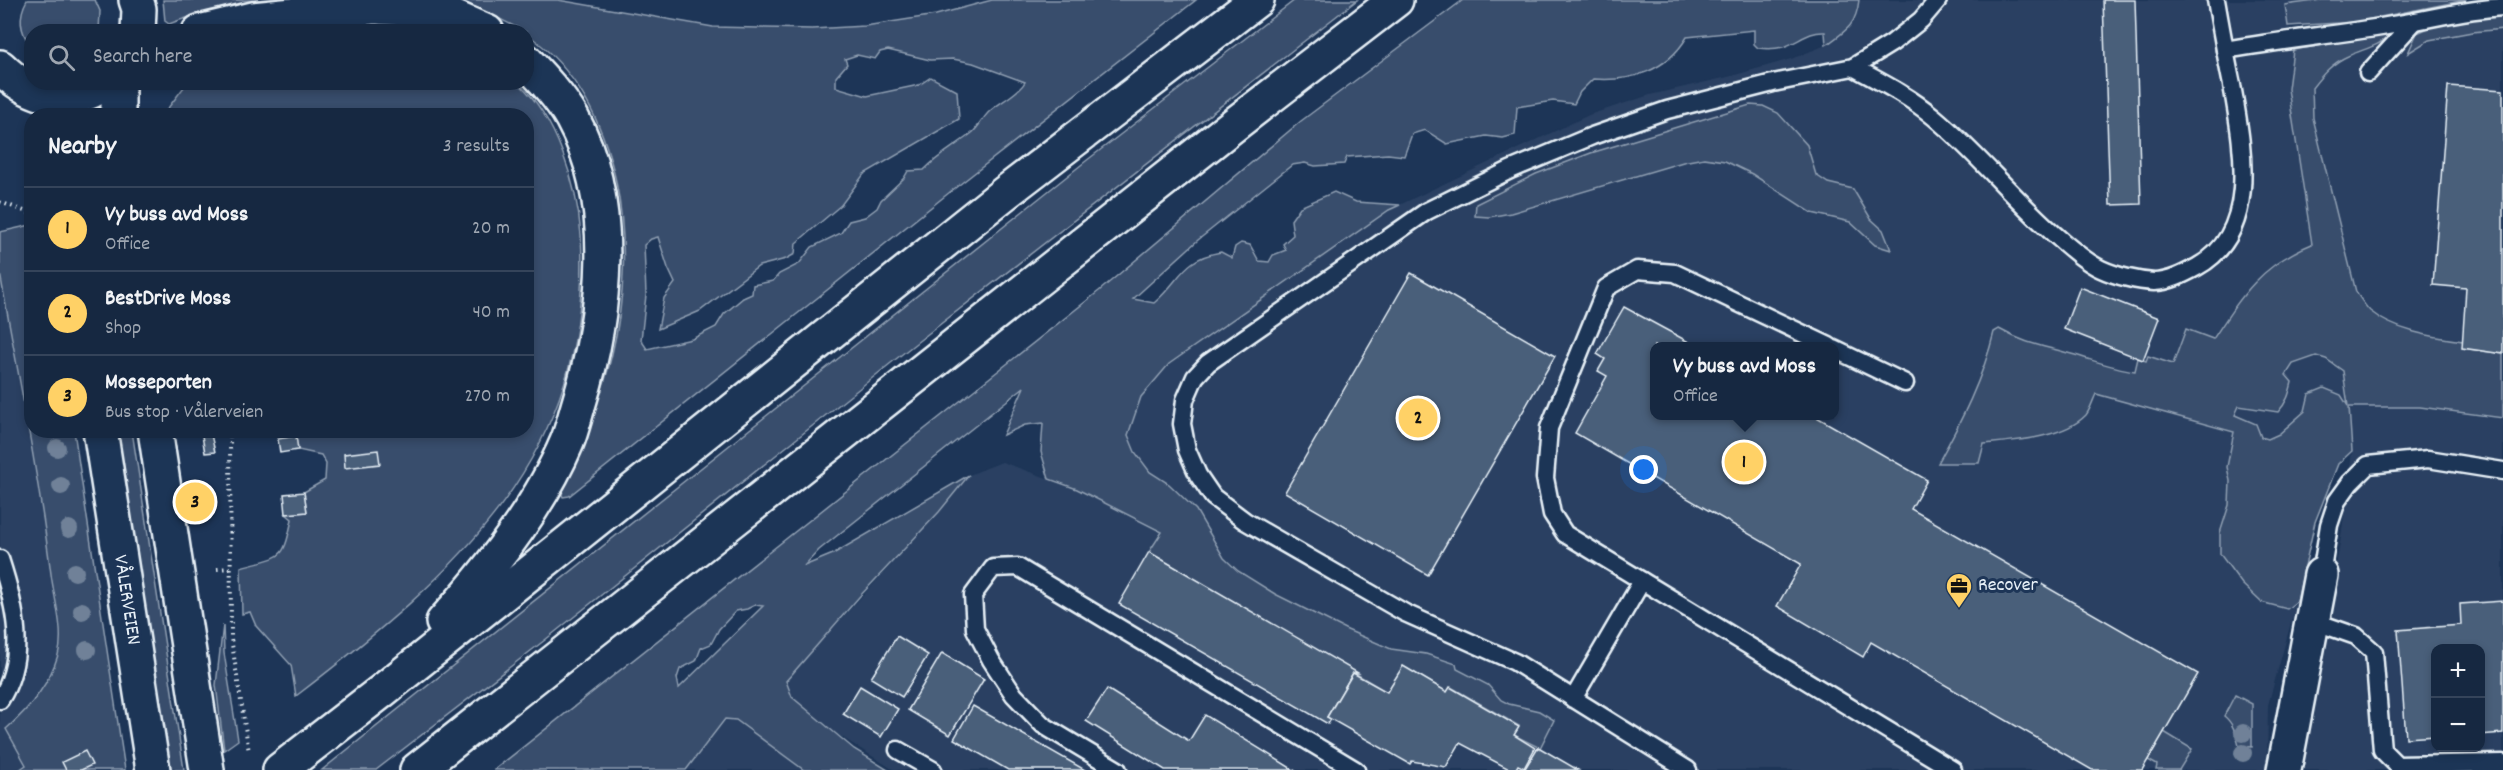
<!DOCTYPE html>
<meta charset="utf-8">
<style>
body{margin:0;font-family:Dekko,sans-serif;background:#23344c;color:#f1f3f6}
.controls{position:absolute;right:18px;bottom:18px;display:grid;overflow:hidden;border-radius:12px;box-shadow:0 3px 9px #0003}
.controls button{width:54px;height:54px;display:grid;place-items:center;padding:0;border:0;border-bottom:2px solid #35445a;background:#162841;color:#f1f3f6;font:30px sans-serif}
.you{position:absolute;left:1644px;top:470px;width:21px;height:21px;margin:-15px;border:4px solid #fff;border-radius:50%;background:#1a73e8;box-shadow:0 0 0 9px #1a73e833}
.badge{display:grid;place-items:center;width:39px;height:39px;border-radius:50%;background:#ffd166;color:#111;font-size:20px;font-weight:700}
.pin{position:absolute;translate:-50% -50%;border:3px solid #fff;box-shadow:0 2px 6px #0006}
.popup{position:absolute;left:1650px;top:342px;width:189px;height:78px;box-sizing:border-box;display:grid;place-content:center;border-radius:12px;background:#162841;filter:drop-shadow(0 2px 4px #0005);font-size:20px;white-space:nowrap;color:#9ea6b1}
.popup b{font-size:22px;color:#f1f3f6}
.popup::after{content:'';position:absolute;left:50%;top:100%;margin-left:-12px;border:12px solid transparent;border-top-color:#162841}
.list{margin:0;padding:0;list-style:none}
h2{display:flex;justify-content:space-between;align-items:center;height:78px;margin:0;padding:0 24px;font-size:26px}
h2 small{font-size:20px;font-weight:400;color:#9ea6b1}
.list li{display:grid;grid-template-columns:39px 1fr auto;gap:18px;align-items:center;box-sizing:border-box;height:84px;padding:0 24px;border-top:2px solid #35445a}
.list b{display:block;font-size:22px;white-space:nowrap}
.list p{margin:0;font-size:20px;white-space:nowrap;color:#9ea6b1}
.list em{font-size:20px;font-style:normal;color:#9ea6b1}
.icon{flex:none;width:33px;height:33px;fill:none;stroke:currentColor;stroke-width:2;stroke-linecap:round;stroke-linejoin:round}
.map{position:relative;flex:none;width:2503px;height:770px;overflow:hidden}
.search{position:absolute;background:#162841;box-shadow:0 3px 9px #0003;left:24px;top:24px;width:510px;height:66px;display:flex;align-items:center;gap:15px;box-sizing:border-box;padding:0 21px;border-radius:24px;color:#9ea6b1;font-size:22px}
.panel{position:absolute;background:#162841;box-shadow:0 3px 9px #0003;left:24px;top:108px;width:510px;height:330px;border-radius:24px}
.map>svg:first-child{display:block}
.built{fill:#2a4162;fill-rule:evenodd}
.green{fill:#374d6c;stroke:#909fb2;stroke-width:1.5;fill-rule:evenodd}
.building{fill:#495e7a;stroke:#e8f1f8;stroke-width:1.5}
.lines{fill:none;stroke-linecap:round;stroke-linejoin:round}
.service-casing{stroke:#e8f1f8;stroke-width:21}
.minor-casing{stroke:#e8f1f8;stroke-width:38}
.trunk-casing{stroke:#e8f1f8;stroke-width:38}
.motorway-casing{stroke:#e8f1f8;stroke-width:38}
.path{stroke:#e8f1f8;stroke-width:4;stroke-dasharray:1.5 4.5;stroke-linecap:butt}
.service{stroke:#1d3557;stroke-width:16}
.minor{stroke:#1d3557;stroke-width:33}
.trunk{stroke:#1d3557;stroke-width:33}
.motorway{stroke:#1d3557;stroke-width:33}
.tree{fill:#708198}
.labels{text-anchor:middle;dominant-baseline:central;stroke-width:6;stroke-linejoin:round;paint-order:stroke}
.poi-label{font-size:20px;fill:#e8f1f8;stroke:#1d3557;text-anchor:start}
.street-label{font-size:20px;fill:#e8f1f8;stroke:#1d3557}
</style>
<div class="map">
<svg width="2503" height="770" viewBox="0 0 2503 770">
<rect width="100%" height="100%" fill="#1d3557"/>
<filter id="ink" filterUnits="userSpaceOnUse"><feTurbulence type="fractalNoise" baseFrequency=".0167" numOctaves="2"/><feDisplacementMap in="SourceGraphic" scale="12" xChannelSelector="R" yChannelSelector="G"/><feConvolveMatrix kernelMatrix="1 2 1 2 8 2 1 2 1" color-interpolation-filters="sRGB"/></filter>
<g filter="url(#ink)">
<!-- built -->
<g class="built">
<path d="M1859,0H2466L2355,22L2289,26L2293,49L2503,13V770H2300L2341,538L2352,452L2338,464L2315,522L2297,601L2268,705L2267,764L2265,770H894L834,732L792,697L786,681L795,670L939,512L969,475L1002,462L1077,489L1208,529L1196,510L1169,484L1150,472L1135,452L1128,434L1141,397L1169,364L1389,210L1589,115L1650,95L1728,77L1791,59L1826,45L1846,31L1856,18ZM1654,346H1834V416H1654ZM2436,648H2480V748H2436Z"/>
<polygon points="0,273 47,540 60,637 58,654 48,679 34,702 6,729 26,765 19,770 0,770"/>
<polygon points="724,719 736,720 804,770 686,770"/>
</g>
<!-- green -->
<g class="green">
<path d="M27,0H95L100,11L99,31L32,32L31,46C20,32 18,16 27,0Z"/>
<path d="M163,0H281C242,4 206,10 169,24L165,21Z"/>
<path d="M453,0H558L713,27L812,29L865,26L936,15L992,0H1196L950,192L569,496L563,497L560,490C579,446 601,402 612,354C638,247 624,103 527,34L526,32L478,8ZM888,50L930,60L953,59L973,63L1025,82C1019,93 1000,102 990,111C983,117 979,127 972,133C957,145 938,155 924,170L908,171L904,178L881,200L877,208L865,217L849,221L841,233L812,247L799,264L779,274L773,281L753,285L752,294L743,298L724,314L716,327L692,339L647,349L641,340L646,295L644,245L651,239L658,237L668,268L675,283L664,298L658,329L700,311L759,266L786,259L795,254L796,243L841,205L864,174L959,119L957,91L931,77L919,85L867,96L836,87V77L847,64L845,59L857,55L875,59L880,52Z"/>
<polygon points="1295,0 1357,0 911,347 545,640 376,770 322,770 1086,161"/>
<path d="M1463,0H1859C1856,26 1846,31 1826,45L1825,32C1808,31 1799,42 1783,47C1775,49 1766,49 1758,48L1754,44V30L1687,37C1667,71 1631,82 1593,79L1580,92L1574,104L1553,101L1517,107L1515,135L1503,138L1486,136L1447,144L1425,130L1412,134L1404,156L1388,154L1347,157L1344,164L1315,166L1305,163L1292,165L1198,240L1133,299L1154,303C1182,279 1181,259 1221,252L1232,258L1235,247L1241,243L1250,245L1259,261L1269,262L1273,255L1286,250L1283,244L1293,235L1291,220L1300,207L1334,192L1356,202L1400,205L1389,210L1169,364L1141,397L1128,435L1135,452L1150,472L1169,484L1196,510L1224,558L1238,571L1275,594L1345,629L1391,649L1426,654L1456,664L1457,669L1488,685L1501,700L1509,704L1539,711L1554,720L1540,748L1514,735L1519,726L1451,687L1447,692L1403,666L1387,692L1149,552L1162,532L1077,489L1049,479L1041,452L1043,423L1025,425L1003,435L1024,387L819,550L804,566L833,554L969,475L939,512L859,597L786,681L792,697L854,749L888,770H804L736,720L725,719L686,770H494L1099,291L1301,121ZM755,605L763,606L679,688L677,678L680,669L696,661L701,648L711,644L719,629L736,611L747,609Z"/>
<polygon points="2322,0 2466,0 2355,22 2288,26 2285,5"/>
<polygon points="2503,13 2503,29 2472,32 2429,40 2408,53 2417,33 2433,26"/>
<path d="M2390,34C2380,47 2362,49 2348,56C2332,63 2322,75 2312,88L2313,118L2356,292C2360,298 2365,306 2370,311C2394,331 2433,337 2463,341V348L2503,354V418L2420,407H2349L2352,451L2338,464L2315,522L2297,601L2287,609L2261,602L2242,584L2220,554V533L2229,505L2230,481L2227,467L2234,432L2096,394C2093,400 2090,410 2086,415C2064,438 2014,441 1984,444L1979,463H1938C1961,422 1983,378 1994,332L1999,329C2027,345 2045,346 2075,355C2095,361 2113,368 2135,371L2138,358L2146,361L2148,356L2173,364L2186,329L2213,339C2242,295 2261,265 2312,244L2288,89L2293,50ZM2316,356L2326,359L2343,371L2348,406L2341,395L2324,388L2309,394L2305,411L2279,434L2268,439L2261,437L2256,424L2235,415L2239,406L2278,412C2287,402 2289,395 2292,382L2286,375L2293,364Z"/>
<path d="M187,83H518C557,117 577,185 581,235C594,456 455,574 296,696L291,665L256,626L250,612L242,614L241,567C282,555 283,563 292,519L286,514L307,512L304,492L325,480L326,464L321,455L298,450L296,437H290L291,431L526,430V116H162Z"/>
<polygon points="1750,105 1763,106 1778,113 1807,145 1816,175 1828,183 1853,189 1871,219 1883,230 1891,250 1875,245 1850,222 1812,213 1752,174 1725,161 1704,158 1683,162 1511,213 1489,217 1475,216 1476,204 1536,174 1591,153"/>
<path d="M31,225L32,430L74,431L125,770H19L26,765L6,729C29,709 49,685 58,655C65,631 54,599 51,574C38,473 18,373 0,273V232Z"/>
<polygon points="117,431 132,431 184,770 169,770"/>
<polygon points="223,625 224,653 238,740 224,750 216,685"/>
<path d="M2235,695L2252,704V747L2239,746C2236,735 2234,724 2224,716Z"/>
<polygon points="2164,732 2192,749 2179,770 2156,770 2157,765 2148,760"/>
</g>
<!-- building -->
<g class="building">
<polygon points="2103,0 2135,0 2141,204 2110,205"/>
<polygon points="2448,86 2503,90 2503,354 2462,348 2466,288 2433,285"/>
<polygon points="1411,273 1555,356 1428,575 1285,492"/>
<polygon points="2080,287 2159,318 2143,360 2064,329"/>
<polygon points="1624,307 1696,346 1654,346 1654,416 1815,416 1927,480 1911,509 2198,674 2142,770 2092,770 1871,642 1863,657 1777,606 1801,564 1575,433 1607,376 1598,371 1605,359 1597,354"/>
<polygon points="201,430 210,430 215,452 205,453"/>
<polygon points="296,436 298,450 280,453 278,439"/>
<polygon points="378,450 380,464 345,468 344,454"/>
<polygon points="304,492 307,512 286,514 284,494"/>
<polygon points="1149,552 1358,673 1353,673 1327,717 1331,719 1328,724 1119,604"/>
<polygon points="2503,601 2503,733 2480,735 2480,648 2436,648 2436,736 2406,738 2398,630 2461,625 2460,604"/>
<polygon points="897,636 928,655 902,697 871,678"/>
<polygon points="942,653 984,679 950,735 908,710"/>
<polygon points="1403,666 1447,692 1450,687 1519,727 1514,735 1535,748 1524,768 1518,765 1515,770 1511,770 1460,743 1446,767 1412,761 1410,764 1327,717 1353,673 1387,692"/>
<polygon points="860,686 898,709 881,737 843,714"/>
<polygon points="1107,689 1189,741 1205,715 1294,770 1165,770 1086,721"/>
<polygon points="973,706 1085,770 1008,770 954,739"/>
<polygon points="1538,747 1540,748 1578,770 1524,770"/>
<polygon points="85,751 92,765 81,770 66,770 62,762"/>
</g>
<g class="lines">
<!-- service casing -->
<g class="service-casing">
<g id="service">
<path d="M2225,50C2283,40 2341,34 2399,24C2434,18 2467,9 2503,7"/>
<path d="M1853,67C1881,82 1909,96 1934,117C1977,153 2012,197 2054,234C2068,246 2084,261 2101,269C2116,276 2138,281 2154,282C2169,282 2184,274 2197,267C2261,232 2242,143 2232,85C2226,57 2221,28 2216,0"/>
<polyline points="2368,73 2415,21"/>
<polyline points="1829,346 1675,273 1637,270 1606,288 1549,428 1545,478 1552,514 1565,534 1953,770"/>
<polyline points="1834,349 1905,383"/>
<path d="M0,559C15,605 28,656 0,700"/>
<polyline points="2321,575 2329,525 2337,501 2350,483 2368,465 2428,459 2503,471"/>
<polyline points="2313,621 2356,636 2374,652 2382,750 2397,765 2503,763"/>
<polyline points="1573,699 1642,581"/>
<polyline points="898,750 933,770"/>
<polyline points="1118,770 1043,725 1014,695 991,660 975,629 973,595 993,568 1018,567 1356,770"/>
<polyline points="1688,770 1515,662 1405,613 1245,521 1213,497 1198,475 1187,450 1182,424 1185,400 1195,377 1208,363 1427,211 1510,170 1592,136 1667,110 1773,83 1853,67 1892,43 1921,20 1938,0"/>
</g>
</g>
<!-- minor casing -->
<g class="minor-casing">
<polyline id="minor" points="2284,770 2321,575"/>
</g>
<!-- trunk casing -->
<g class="trunk-casing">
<g id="trunk">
<polyline points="136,0 139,9 138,32"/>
<path d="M0,67C29,96 70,110 106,82"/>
<polyline points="118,82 118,116"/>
<polyline points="100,430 153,770"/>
<polyline points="155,430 207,770"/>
</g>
</g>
<!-- motorway casing -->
<g class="motorway-casing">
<g id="motorway">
<polyline points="199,32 253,19 374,7 421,10 451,16 487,32"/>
<path d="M443,622C489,571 540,506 567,442C572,430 575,416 579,403C606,315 618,202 572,118C560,97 543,79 526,61"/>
<polyline points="280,770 382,691 1005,193 1257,0"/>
<polyline points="417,770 1231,127 1396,0"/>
</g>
</g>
<!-- path -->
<g class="path">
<polyline points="0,202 32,214"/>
<polyline points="230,430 231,638 249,752"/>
<polyline points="217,569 230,568"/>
</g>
<!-- service -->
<use href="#service" class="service"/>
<!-- minor -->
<use href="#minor" class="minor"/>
<!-- trunk -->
<use href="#trunk" class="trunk"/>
<!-- motorway -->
<use href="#motorway" class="motorway"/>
</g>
<!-- trees -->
<g class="tree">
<circle cx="57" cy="448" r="9"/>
<circle cx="61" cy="486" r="9"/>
<circle cx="69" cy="529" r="9"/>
<circle cx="75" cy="572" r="9"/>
<circle cx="82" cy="611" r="9"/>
<circle cx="87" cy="650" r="9"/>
<circle cx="2243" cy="733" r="9"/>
<circle cx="2243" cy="753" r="9"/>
</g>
</g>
<!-- icons -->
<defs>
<g id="office-pin" transform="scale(1.35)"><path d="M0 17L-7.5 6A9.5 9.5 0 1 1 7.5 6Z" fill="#ffd166" stroke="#1d3557"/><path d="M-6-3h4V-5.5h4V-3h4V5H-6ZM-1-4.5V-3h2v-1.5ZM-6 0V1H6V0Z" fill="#111"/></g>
</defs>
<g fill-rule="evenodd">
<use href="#office-pin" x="1959" y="586"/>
</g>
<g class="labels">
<!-- poi labels -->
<g class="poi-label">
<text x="1978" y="586">Recover</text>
</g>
<!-- street labels -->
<g class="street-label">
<text transform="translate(126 600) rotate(81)">VÅLERVEIEN</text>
</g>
</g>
</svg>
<div class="controls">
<button>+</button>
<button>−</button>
</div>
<div class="you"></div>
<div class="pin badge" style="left:1744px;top:462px">1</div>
<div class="popup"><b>Vy buss avd Moss</b>Office</div>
<div class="pin badge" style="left:1418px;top:418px">2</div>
<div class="pin badge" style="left:195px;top:502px">3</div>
<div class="search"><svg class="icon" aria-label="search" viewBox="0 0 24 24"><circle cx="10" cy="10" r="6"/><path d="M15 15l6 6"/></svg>Search here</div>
<section class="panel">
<h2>Nearby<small>3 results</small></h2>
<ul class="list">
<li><span class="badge">1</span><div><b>Vy buss avd Moss</b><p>Office</p></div><em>20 m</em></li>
<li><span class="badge">2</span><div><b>BestDrive Moss</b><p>Shop</p></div><em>40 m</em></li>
<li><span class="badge">3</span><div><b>Mosseporten</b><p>Bus stop · Vålerveien</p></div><em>270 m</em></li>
</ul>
</section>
</div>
